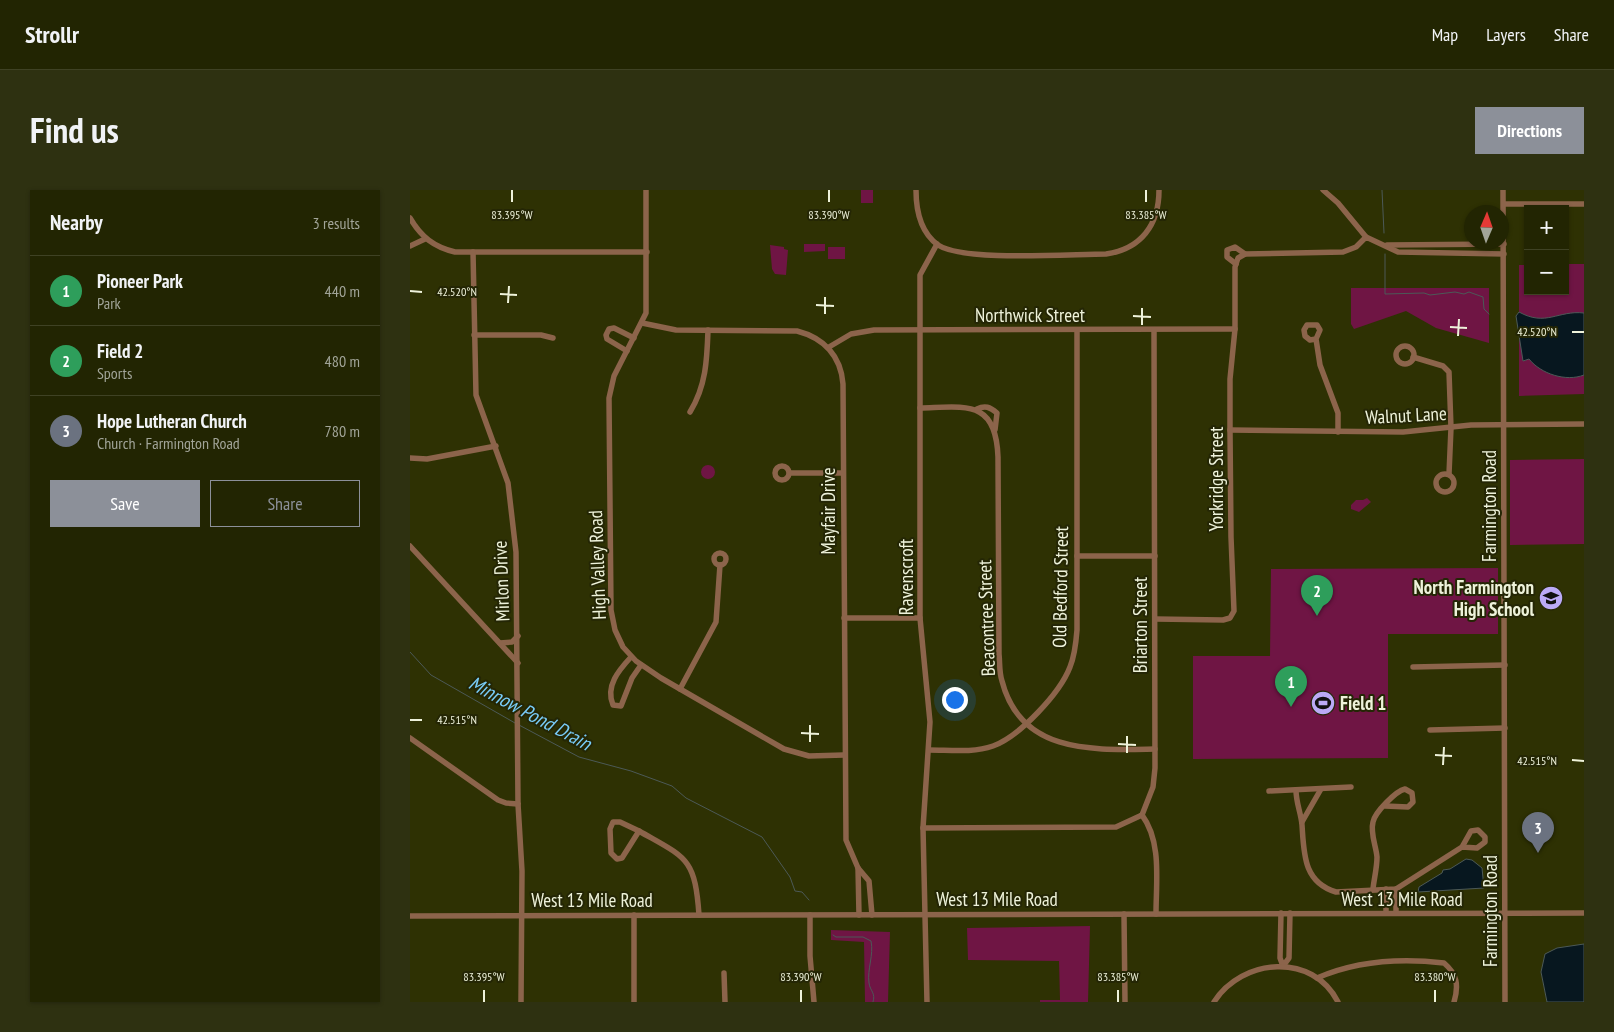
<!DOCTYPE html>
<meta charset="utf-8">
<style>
body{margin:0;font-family:"PT Sans Narrow",sans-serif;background:#2e3111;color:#f1f3f6}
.controls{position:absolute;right:15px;top:15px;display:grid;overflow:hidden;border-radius:0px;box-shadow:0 1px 4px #0004}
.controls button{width:45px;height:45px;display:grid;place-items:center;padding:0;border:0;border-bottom:1px solid #3f4224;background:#222502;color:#f1f3f6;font:25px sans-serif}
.compass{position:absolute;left:1054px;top:15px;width:45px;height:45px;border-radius:50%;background:#222502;box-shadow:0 1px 4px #0004;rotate:2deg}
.you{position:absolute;left:544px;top:509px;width:18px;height:18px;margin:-12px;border:4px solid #fff;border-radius:50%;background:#1a73e8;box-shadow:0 0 0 8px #1a73e833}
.badge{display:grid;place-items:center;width:32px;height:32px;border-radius:50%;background:#8c9099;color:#fff;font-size:16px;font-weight:700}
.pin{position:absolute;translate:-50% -41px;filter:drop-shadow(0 1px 2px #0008)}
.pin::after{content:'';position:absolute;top:26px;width:18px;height:15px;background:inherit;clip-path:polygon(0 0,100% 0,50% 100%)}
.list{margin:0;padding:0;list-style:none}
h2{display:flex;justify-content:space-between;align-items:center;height:65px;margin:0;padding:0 20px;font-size:21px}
h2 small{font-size:16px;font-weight:400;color:#a2a599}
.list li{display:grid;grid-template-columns:32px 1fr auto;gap:15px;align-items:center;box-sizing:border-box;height:70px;padding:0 20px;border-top:1px solid #3f4224}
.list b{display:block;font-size:19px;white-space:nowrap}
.list p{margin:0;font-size:16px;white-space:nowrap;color:#a2a599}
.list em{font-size:16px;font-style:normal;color:#a2a599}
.actions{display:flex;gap:10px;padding:15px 20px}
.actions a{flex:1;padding:11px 0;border:1px solid #8c9099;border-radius:0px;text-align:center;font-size:18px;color:#8c9099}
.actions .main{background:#8c9099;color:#fff}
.map{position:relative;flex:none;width:1174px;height:812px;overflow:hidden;border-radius:0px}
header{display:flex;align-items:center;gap:30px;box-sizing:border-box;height:70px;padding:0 25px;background:#222502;border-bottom:1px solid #3f4224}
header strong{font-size:24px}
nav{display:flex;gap:28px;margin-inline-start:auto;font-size:18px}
.intro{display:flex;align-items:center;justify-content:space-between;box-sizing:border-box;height:120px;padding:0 30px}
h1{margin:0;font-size:35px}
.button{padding:12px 22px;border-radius:0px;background:#8c9099;color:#fff;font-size:18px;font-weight:700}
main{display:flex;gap:30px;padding:0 30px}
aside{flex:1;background:#222502;border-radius:0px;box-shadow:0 1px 4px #0004}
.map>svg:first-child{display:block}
.green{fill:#6f1544}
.water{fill:#07171f;stroke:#4c5957}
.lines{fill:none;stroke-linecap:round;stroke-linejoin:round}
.stream{stroke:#4c5957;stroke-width:1}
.minor{stroke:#8c644b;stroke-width:5.5}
.ticks{fill:none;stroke:#eef2da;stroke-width:2}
.labels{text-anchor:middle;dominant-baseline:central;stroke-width:4;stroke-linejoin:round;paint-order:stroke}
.street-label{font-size:19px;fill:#eef2da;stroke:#242605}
.poi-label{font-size:19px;font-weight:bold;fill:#eef2da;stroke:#242605;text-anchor:end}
.water-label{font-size:20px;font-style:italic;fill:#79ccf8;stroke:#242605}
.ticks-label{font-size:12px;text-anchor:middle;fill:#eef2da;stroke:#242605;stroke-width:4;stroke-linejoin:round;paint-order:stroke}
</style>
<header>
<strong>Strollr</strong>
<nav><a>Map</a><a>Layers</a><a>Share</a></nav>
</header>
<div class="intro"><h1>Find us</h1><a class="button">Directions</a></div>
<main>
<aside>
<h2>Nearby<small>3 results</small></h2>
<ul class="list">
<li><span class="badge" style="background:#2e9e5b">1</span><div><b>Pioneer Park</b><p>Park</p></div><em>440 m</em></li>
<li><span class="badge" style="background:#2e9e5b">2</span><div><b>Field 2</b><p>Sports</p></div><em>480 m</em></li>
<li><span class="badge" style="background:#6b7280">3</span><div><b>Hope Lutheran Church</b><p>Church · Farmington Road</p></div><em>780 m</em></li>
</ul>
<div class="actions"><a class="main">Save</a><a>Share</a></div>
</aside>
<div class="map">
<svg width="1174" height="812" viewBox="0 0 1174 812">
<rect width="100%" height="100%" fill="#2e3103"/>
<!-- green -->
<g class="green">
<rect x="451" y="0" width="12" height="13"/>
<polygon points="394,54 415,54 415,61 394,62"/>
<polygon points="360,55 374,57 374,59 378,60 376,85 365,84 362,79"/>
<rect x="418" y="57" width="17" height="12"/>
<polygon points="1155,74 1174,74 1174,204 1109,206 1109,75 1118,75 1118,101 1155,101"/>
<polygon points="941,98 1079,98 1079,153 1026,138 996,121 944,139 941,134"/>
<polygon points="1174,269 1174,354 1100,355 1100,270"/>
<circle cx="298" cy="282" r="7"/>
<polygon points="957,308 961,312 949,322 941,319 941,315 946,310 953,310"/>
<polygon points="1088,378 1088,444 978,444 978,568 783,569 783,466 860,466 861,379"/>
<polygon points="680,736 678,812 630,812 630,810 650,810 649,771 558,770 557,738"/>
<polygon points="421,740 480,742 478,812 455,812 454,752 421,750"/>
</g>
<!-- water -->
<g class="water">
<path d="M1109,122C1136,137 1148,120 1174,123V185C1156,192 1131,184 1119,169L1113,171L1106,126Z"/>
<polygon points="1056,669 1062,670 1072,678 1074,698 1008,702 1009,697 1032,683 1033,680 1040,679"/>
<polygon points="1174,754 1174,812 1137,812 1131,782 1135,764 1147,758"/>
</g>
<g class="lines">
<!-- stream -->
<g class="stream">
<polyline points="972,0 974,43"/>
<polyline points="975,64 975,104 1014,103 1020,105 1045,102 1054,104 1059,102 1073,107 1074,119 1079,124"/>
<polyline points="0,462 21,485 105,533"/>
<polyline points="109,535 169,567 221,581 262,596 276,608 352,647 380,687 385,701 392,702 399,710"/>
<path d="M423,745L426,747H453L461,751C464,765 457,779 459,793C460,801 466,803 463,812"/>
</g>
<!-- minor -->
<g class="minor">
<polyline points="236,0 236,123 204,186 199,208 201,420 205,440 213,457 226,471 251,488 374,559 399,566 434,565"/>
<path d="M506,0C506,21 510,42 528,55C554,72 660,64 696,64C731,59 749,35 749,0"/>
<polyline points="913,0 928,13 956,47"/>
<polyline points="1093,0 1095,812"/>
<polyline points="1094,14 1174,14"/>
<path d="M0,28C11,47 24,57 45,62H237"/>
<polyline points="977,55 1094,54"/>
<polyline points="0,56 15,49"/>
<polyline points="63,62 66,205 98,293 106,362 108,614 112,681 111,812"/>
<polyline points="826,74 817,67 817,60 825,57 835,64"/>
<path d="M232,133L266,140L387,141C414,148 431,166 433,194L436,650L448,678L459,691L462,725"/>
<polyline points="64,145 131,145 143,148"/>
<polyline points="906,149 900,150 895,146 894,140 897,135 907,135 910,140 906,149 910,175 928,223 928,242"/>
<circle cx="995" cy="165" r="9"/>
<polyline points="419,157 441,144 464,140 825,139"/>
<polyline points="217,161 197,149 196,145 199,139 204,138 224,148"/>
<polyline points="1003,167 1033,176 1039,182 1041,238 1039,284"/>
<path d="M510,218C556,217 586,209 588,267L589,464C590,473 589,482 592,491C611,565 685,560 745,559"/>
<path d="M567,219C575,215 580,217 587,223L585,240"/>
<path d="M280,222C296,196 297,170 298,140"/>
<polyline points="820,240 993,242 1061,235 1174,234"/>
<polyline points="0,268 17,269 86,256"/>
<circle cx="372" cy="283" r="7"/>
<polyline points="380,283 433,283"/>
<circle cx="1035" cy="293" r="9"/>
<polyline points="0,356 108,473"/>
<circle cx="310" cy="369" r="6"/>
<polyline points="667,366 745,366"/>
<polyline points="434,428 510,428"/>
<polyline points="745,429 813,430 820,428 824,421 821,347 820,240 820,189 825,139 825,77 828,68 835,64 933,62 946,57 956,47 988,62 1094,64"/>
<polyline points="90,453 102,452 108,446"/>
<path d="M221,467C209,480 195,496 203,515L211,516L222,488L231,475"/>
<polyline points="1003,477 1095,475"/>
<polyline points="270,499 306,432 310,375"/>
<polyline points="1020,540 1095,538"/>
<polyline points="0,548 88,610 96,613 108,614"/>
<path d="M519,560C540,560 563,563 583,556C610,546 650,503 660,477C665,465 666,453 667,440V140"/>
<path d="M886,600C886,613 891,623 892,635C894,663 893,692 926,702L986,699L1052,657L1061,641L1068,640L1075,647V652L1067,658L1052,657"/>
<polyline points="859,601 941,597"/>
<polyline points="732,625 743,597 745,578 744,140"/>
<path d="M732,625C752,652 746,692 746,724"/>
<polygon points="203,632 210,632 229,641 212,668 207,669 201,663 200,639"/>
<polyline points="892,632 911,599"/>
<polyline points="513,638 706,637 732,625"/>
<path d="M229,641C276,668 285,667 289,725"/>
<polyline points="448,678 449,725"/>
<path d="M963,699C964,689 967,678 967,667C966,656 960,643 963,632C965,622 986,601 995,599L1002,603L1003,612L998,617L975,616"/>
<polyline points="986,699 986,723"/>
<polyline points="871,723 870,768 873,776 879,768 880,723"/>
<polyline points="976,723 976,699"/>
<polyline points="714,724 715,812"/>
<polyline points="224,725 224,812"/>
<polyline points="400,725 400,766 404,812"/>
<polyline points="0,726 1174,723"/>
<polyline points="314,783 315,812"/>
<path d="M907,788C946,771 991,768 1034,773C1047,784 1049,795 1044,812"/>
<polyline points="517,812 513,638 520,532 510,428 510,85 527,54"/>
<path d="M804,812C832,768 903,762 928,812"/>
</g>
</g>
<!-- ticks -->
<path class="ticks" d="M102,12V0M419,12V0M736,12V0M0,101L12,102M90,104L107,105M98,113L99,96M406,115L424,116M415,124V107M723,126L741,127M732,135V118M1040,137L1057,138M1162,142H1174M1048,146L1049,129M0,530H12M391,543L409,544M400,552V535M708,554L726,555M717,563V546M1025,565L1042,566M1162,570L1174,571M1033,575L1034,557M74,812V800M391,812V800M708,812V800M1025,812V800"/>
<!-- icons -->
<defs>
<g id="school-disc" transform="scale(1.25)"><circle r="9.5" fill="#bbaaf6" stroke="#242605"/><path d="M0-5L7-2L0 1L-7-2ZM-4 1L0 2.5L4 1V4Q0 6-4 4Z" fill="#111"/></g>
<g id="stadium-disc" transform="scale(1.25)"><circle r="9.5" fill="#bbaaf6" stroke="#242605"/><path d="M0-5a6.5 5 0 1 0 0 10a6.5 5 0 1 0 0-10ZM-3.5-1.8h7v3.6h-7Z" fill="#111"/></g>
</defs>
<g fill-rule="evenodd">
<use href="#school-disc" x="1141" y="408"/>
<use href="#stadium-disc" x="913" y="513"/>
</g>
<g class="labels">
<!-- street labels -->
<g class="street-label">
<text x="620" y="125">Northwick Street</text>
<text transform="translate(996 225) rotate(-3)">Walnut Lane</text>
<text transform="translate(806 289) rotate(-90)">Yorkridge Street</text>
<text transform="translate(1079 316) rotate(-90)">Farmington Road</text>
<text transform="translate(418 321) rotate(-90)">Mayfair Drive</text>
<text transform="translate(187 375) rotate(-92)">High Valley Road</text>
<text transform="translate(496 387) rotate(-90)">Ravenscroft</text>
<text transform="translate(91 391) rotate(-92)">Mirlon Drive</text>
<text transform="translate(650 397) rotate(-89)">Old Bedford Street</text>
<text transform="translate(576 428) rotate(-92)">Beacontree Street</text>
<text transform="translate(730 435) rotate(-90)">Briarton Street</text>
<text x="587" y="709">West 13 Mile Road</text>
<text x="992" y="709">West 13 Mile Road</text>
<text x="182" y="710">West 13 Mile Road</text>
<text transform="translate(1080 721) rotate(-90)">Farmington Road</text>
</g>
<!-- poi labels -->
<g class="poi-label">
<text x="1124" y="397">North Farmington<tspan x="1124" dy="22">High School</tspan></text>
<text x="930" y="513" text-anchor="start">Field 1</text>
</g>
<!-- water labels -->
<g class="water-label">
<text transform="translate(120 523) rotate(28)">Minnow Pond Drain</text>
</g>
</g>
<g class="ticks-label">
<text x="102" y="29">83.395°W</text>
<text x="419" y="29">83.390°W</text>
<text x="736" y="29">83.385°W</text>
<text x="47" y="106">42.520°N</text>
<text x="1127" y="146">42.520°N</text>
<text x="47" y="534">42.515°N</text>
<text x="1127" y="575">42.515°N</text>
<text x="74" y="791">83.395°W</text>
<text x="391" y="791">83.390°W</text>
<text x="708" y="791">83.385°W</text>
<text x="1025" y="791">83.380°W</text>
</g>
</svg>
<div class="controls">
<button>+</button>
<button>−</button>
</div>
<svg class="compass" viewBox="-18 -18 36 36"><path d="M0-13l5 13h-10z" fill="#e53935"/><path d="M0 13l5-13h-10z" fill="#a2a599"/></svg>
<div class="you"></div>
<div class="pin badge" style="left:881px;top:517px;background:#2e9e5b">1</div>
<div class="pin badge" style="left:907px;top:426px;background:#2e9e5b">2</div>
<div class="pin badge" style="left:1128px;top:663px;background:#6b7280">3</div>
</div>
</main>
